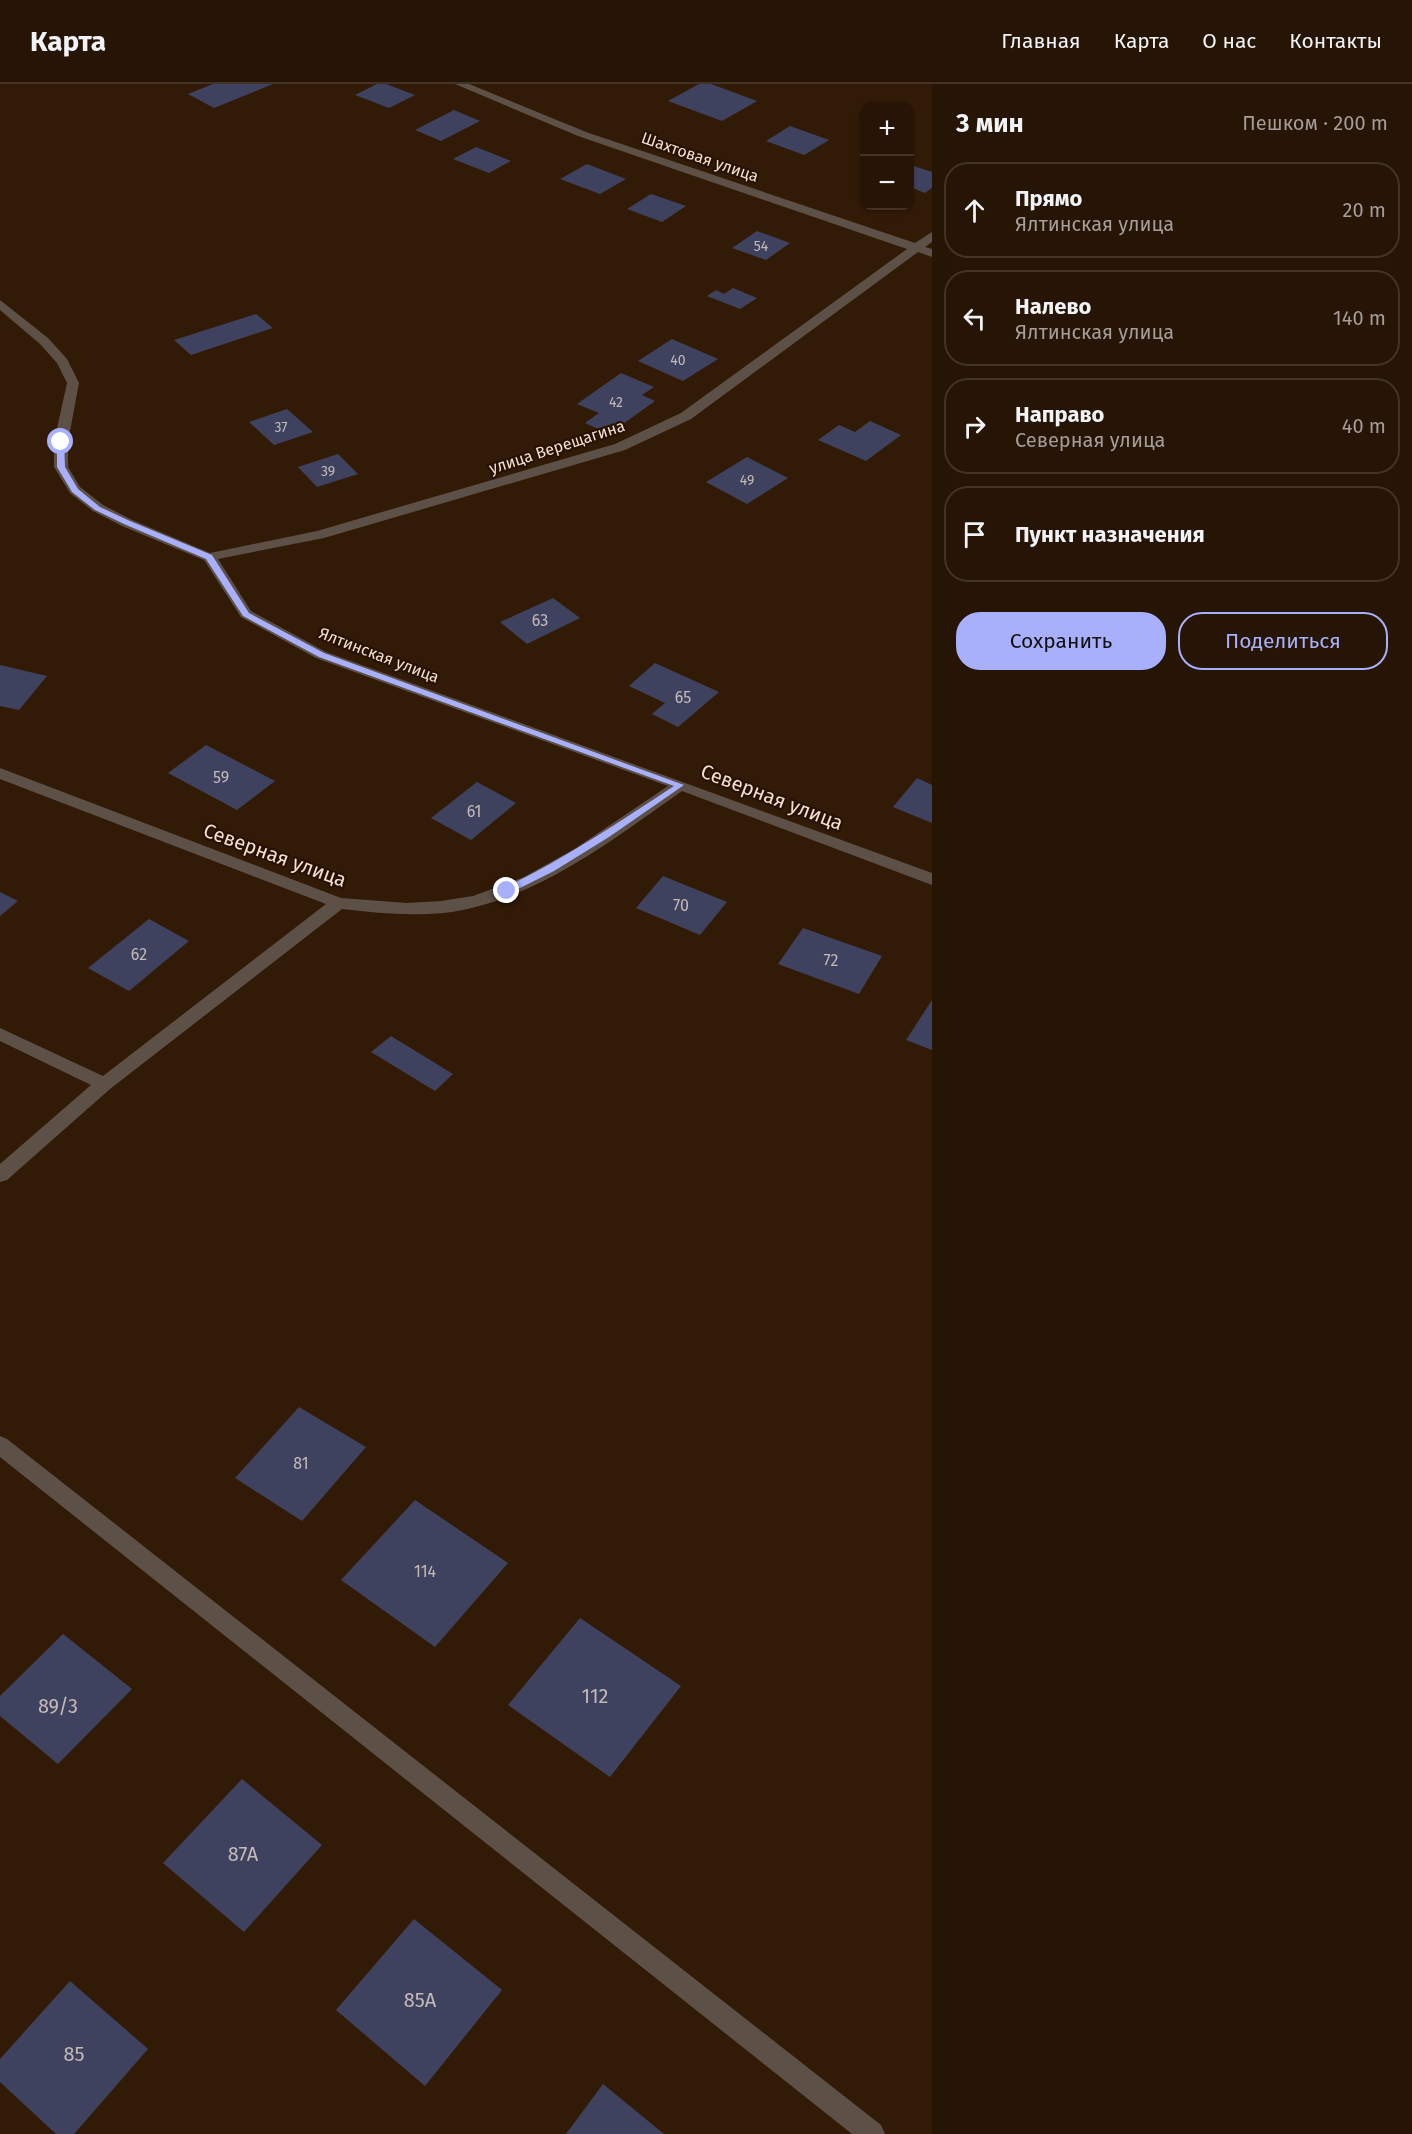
<!DOCTYPE html>
<html lang="ru">
<meta charset="utf-8">
<style>
body{margin:0;font-family:"Fira Sans",sans-serif;background:#322113;color:#f1f3f6}
.controls{position:absolute;right:18px;top:18px;display:grid;overflow:hidden;border-radius:12px;box-shadow:0 2px 4px #0004}
.controls button{width:54px;height:54px;display:grid;place-items:center;padding:0;border:0;border-bottom:2px solid #423326;background:#261404;color:#f1f3f6;font:30px sans-serif}
.stop{position:absolute;width:18px;height:18px;margin:-14px;border:4px solid #a8b0fc;border-radius:50%;background:#fff}
.stop.end{background:#a8b0fc;border-color:#fff;box-shadow:0 2px 6px #0008}
.list{margin:0;padding:0;list-style:none}
h2{display:flex;justify-content:space-between;align-items:center;height:78px;margin:0;padding:0 24px;font-size:26px}
h2 small{font-size:20px;font-weight:400;color:#a49e9a}
.list li{display:grid;grid-template-columns:39px 1fr auto;gap:18px;align-items:center;box-sizing:border-box;height:96px;margin:0 12px 12px;padding:0 12px;border:2px solid #423326;border-radius:24px}
.list b{display:block;font-size:22px;white-space:nowrap}
.list p{margin:0;font-size:20px;white-space:nowrap;color:#a49e9a}
.list em{font-size:20px;font-style:normal;color:#a49e9a}
.actions{display:flex;gap:12px;padding:18px 24px}
.actions a{flex:1;padding:14px 0;border:2px solid #a8b0fc;border-radius:24px;text-align:center;font-size:21px;color:#a8b0fc}
.actions .main{background:#a8b0fc;color:#111}
.icon{flex:none;width:33px;height:33px;fill:none;stroke:currentColor;stroke-width:2;stroke-linecap:round;stroke-linejoin:round}
.map{position:relative;flex:none;width:932px;height:2050px;overflow:hidden}
header{display:flex;align-items:center;gap:36px;box-sizing:border-box;height:84px;padding:0 30px;background:#261404;border-bottom:2px solid #423326}
header strong{font-size:28px}
nav{display:flex;gap:33px;margin-inline-start:auto;font-size:21px}
main{display:flex}
aside{flex:1;background:#261404}
.map>svg:first-child{display:block}
.building{fill:#3f425f}
.lines{fill:none;stroke-linecap:round;stroke-linejoin:round}
.minor{fill:#5d5047;fill-rule:evenodd}
.route{fill:#a8b0fc}
.labels{text-anchor:middle;dominant-baseline:central;stroke-width:4.5;stroke-linejoin:round;paint-order:stroke}
.far-number-label{font-size:14px;fill:#c4b9b7}
.far-street-label{font-size:16px;fill:#f1e1d4;stroke:#281100}
.number-label{font-size:16px;fill:#c4b9b7}
.street-label{font-size:20px;fill:#f1e1d4;stroke:#281100}
.near-number-label{font-size:20px;fill:#c4b9b7}
</style>
<header>
<strong>Карта</strong>
<nav><a>Главная</a><a>Карта</a><a>О нас</a><a>Контакты</a></nav>
</header>
<main>
<div class="map">
<svg width="932" height="2050" viewBox="0 0 932 2050">
<rect width="100%" height="100%" fill="#321b06"/>
<!-- building -->
<g class="building">
<polygon points="213,0 273,0 214,24 188,10"/>
<polygon points="377,0 386,0 415,11 389,24 355,11"/>
<polygon points="699,0 711,0 757,17 722,37 668,17"/>
<polygon points="454,26 480,37 441,57 415,46"/>
<polygon points="790,42 829,56 804,71 766,57"/>
<polygon points="476,63 511,77 489,89 453,75"/>
<polygon points="587,80 626,95 600,110 560,95"/>
<polygon points="911,81 932,88 932,104 925,109 910,103"/>
<polygon points="651,110 686,122 662,138 627,125"/>
<polygon points="757,147 790,159 766,176 732,164"/>
<polygon points="733,204 757,214 740,225 707,212 716,206 724,210"/>
<polygon points="256,230 273,244 191,271 174,256"/>
<polygon points="672,255 718,275 683,297 638,277"/>
<polygon points="621,289 654,303 642,311 655,317 609,350 585,339 599,329 577,320"/>
<polygon points="287,325 313,348 274,361 249,338"/>
<polygon points="870,337 901,351 866,377 818,356 839,341 855,348"/>
<polygon points="338,370 358,390 317,403 298,383"/>
<polygon points="747,373 788,394 747,420 706,398"/>
<polygon points="553,514 580,534 527,560 500,538"/>
<polygon points="655,579 719,608 678,643 652,630 665,619 629,602"/>
<polygon points="0,581 47,592 19,626 0,622"/>
<polygon points="206,661 275,697 237,726 168,689"/>
<polygon points="917,694 932,701 932,739 893,723"/>
<polygon points="477,698 516,719 471,756 431,734"/>
<polygon points="663,792 727,818 700,851 636,824"/>
<polygon points="0,808 18,817 0,832"/>
<polygon points="149,835 189,857 129,907 88,884"/>
<polygon points="803,844 882,872 859,910 778,880"/>
<polygon points="932,916 932,966 906,956"/>
<polygon points="391,952 453,990 435,1007 371,968"/>
<polygon points="299,1323 366,1363 302,1437 235,1394"/>
<polygon points="415,1416 508,1479 435,1563 341,1496"/>
<polygon points="580,1534 681,1602 610,1693 508,1621"/>
<polygon points="63,1550 132,1605 58,1680 0,1632 0,1612"/>
<polygon points="242,1695 322,1761 244,1848 163,1779"/>
<polygon points="414,1835 502,1906 425,2002 336,1926"/>
<polygon points="70,1897 148,1965 74,2050 56,2050 0,1998 0,1975"/>
<polygon points="603,2000 664,2050 566,2050"/>
</g>
<g class="lines">
<!-- minor -->
<g class="minor">
<path d="M455,0H469L586,48L915,159L932,148V158L925,163L932,165V173L918,168L691,335L625,366L324,454L218,475L251,527L326,568L932,789V801L682,707C609,758 534,818 443,829C409,832 376,829 342,825L110,1005L7,1096L0,1098V1080L91,1001L0,957V944L103,992L326,820L0,695V684L341,814L407,819L441,817L473,812L524,793L576,764L668,702L316,574L241,533L204,476L122,442L93,427L70,409L54,383V358L67,299L57,279L40,260L0,226V216L48,254L67,275L79,299L68,358V383L80,403L103,421L132,436L210,469L317,447L615,360L681,329L907,165L578,52Z"/>
<polygon points="0,1352 7,1355 881,2041 885,2050 852,2050 0,1373"/>
</g>
</g>
<!-- route -->
<path class="route" d="M61,356L64,358L65,383L78,405L100,423L130,437L212,471L249,529L324,569L684,701L609,753L554,787L510,809H504V804C564,775 618,739 674,702L319,573L243,532L206,475L124,440L95,426L72,408L57,383V358Z"/>
<g class="labels">
<!-- far-number labels -->
<g class="far-number-label">
<text x="761" y="162">54</text>
<text x="678" y="276">40</text>
<text x="616" y="318">42</text>
<text x="281" y="343">37</text>
<text x="328" y="387">39</text>
<text x="747" y="396">49</text>
</g>
<!-- far-street labels -->
<g class="far-street-label">
<text transform="translate(700 73) rotate(19)">Шахтовая улица</text>
<text transform="translate(557 363) rotate(-18)">улица Верещагина</text>
<text transform="translate(379 571) rotate(21)">Ялтинская улица</text>
</g>
<!-- number labels -->
<g class="number-label">
<text x="540" y="536">63</text>
<text x="683" y="613">65</text>
<text x="221" y="693">59</text>
<text x="474" y="727">61</text>
<text x="681" y="821">70</text>
<text x="139" y="870">62</text>
<text x="831" y="876">72</text>
<text x="301" y="1379">81</text>
<text x="425" y="1487">114</text>
</g>
<!-- street labels -->
<g class="street-label">
<text transform="translate(772 713) rotate(21)">Северная улица</text>
<text transform="translate(275 771) rotate(20)">Северная улица</text>
</g>
<!-- near-number labels -->
<g class="near-number-label">
<text x="595" y="1612">112</text>
<text x="58" y="1622">89/3</text>
<text x="243" y="1770">87А</text>
<text x="420" y="1916">85А</text>
<text x="74" y="1970">85</text>
</g>
</g>
</svg>
<div class="controls">
<button>+</button>
<button>−</button>
</div>
<div class="stop" style="left:61px;top:358px"></div>
<div class="stop end" style="left:507px;top:807px"></div>
</div>
<aside>
<h2>3 мин<small>Пешком · 200 m</small></h2>
<ul class="list">
<li><svg class="icon" aria-label="ahead" viewBox="0 0 24 24"><path d="M12 20V5M6 11l6-6 6 6"/></svg><div><b>Прямо</b><p>Ялтинская улица</p></div><em>20 m</em></li>
<li><svg class="icon" aria-label="left" viewBox="0 0 24 24"><path d="M17 20v-9H6M10 6l-5 5 5 5"/></svg><div><b>Налево</b><p>Ялтинская улица</p></div><em>140 m</em></li>
<li><svg class="icon" aria-label="right" viewBox="0 0 24 24"><path d="M7 20v-9h11M14 6l5 5-5 5"/></svg><div><b>Направо</b><p>Северная улица</p></div><em>40 m</em></li>
<li><svg class="icon" aria-label="arrive" viewBox="0 0 24 24"><path d="M6 21V4h12l-3 4 3 4H6"/></svg><div><b>Пункт назначения</b></div></li>
</ul>
<div class="actions"><a class="main">Сохранить</a><a>Поделиться</a></div>
</aside>
</main>
